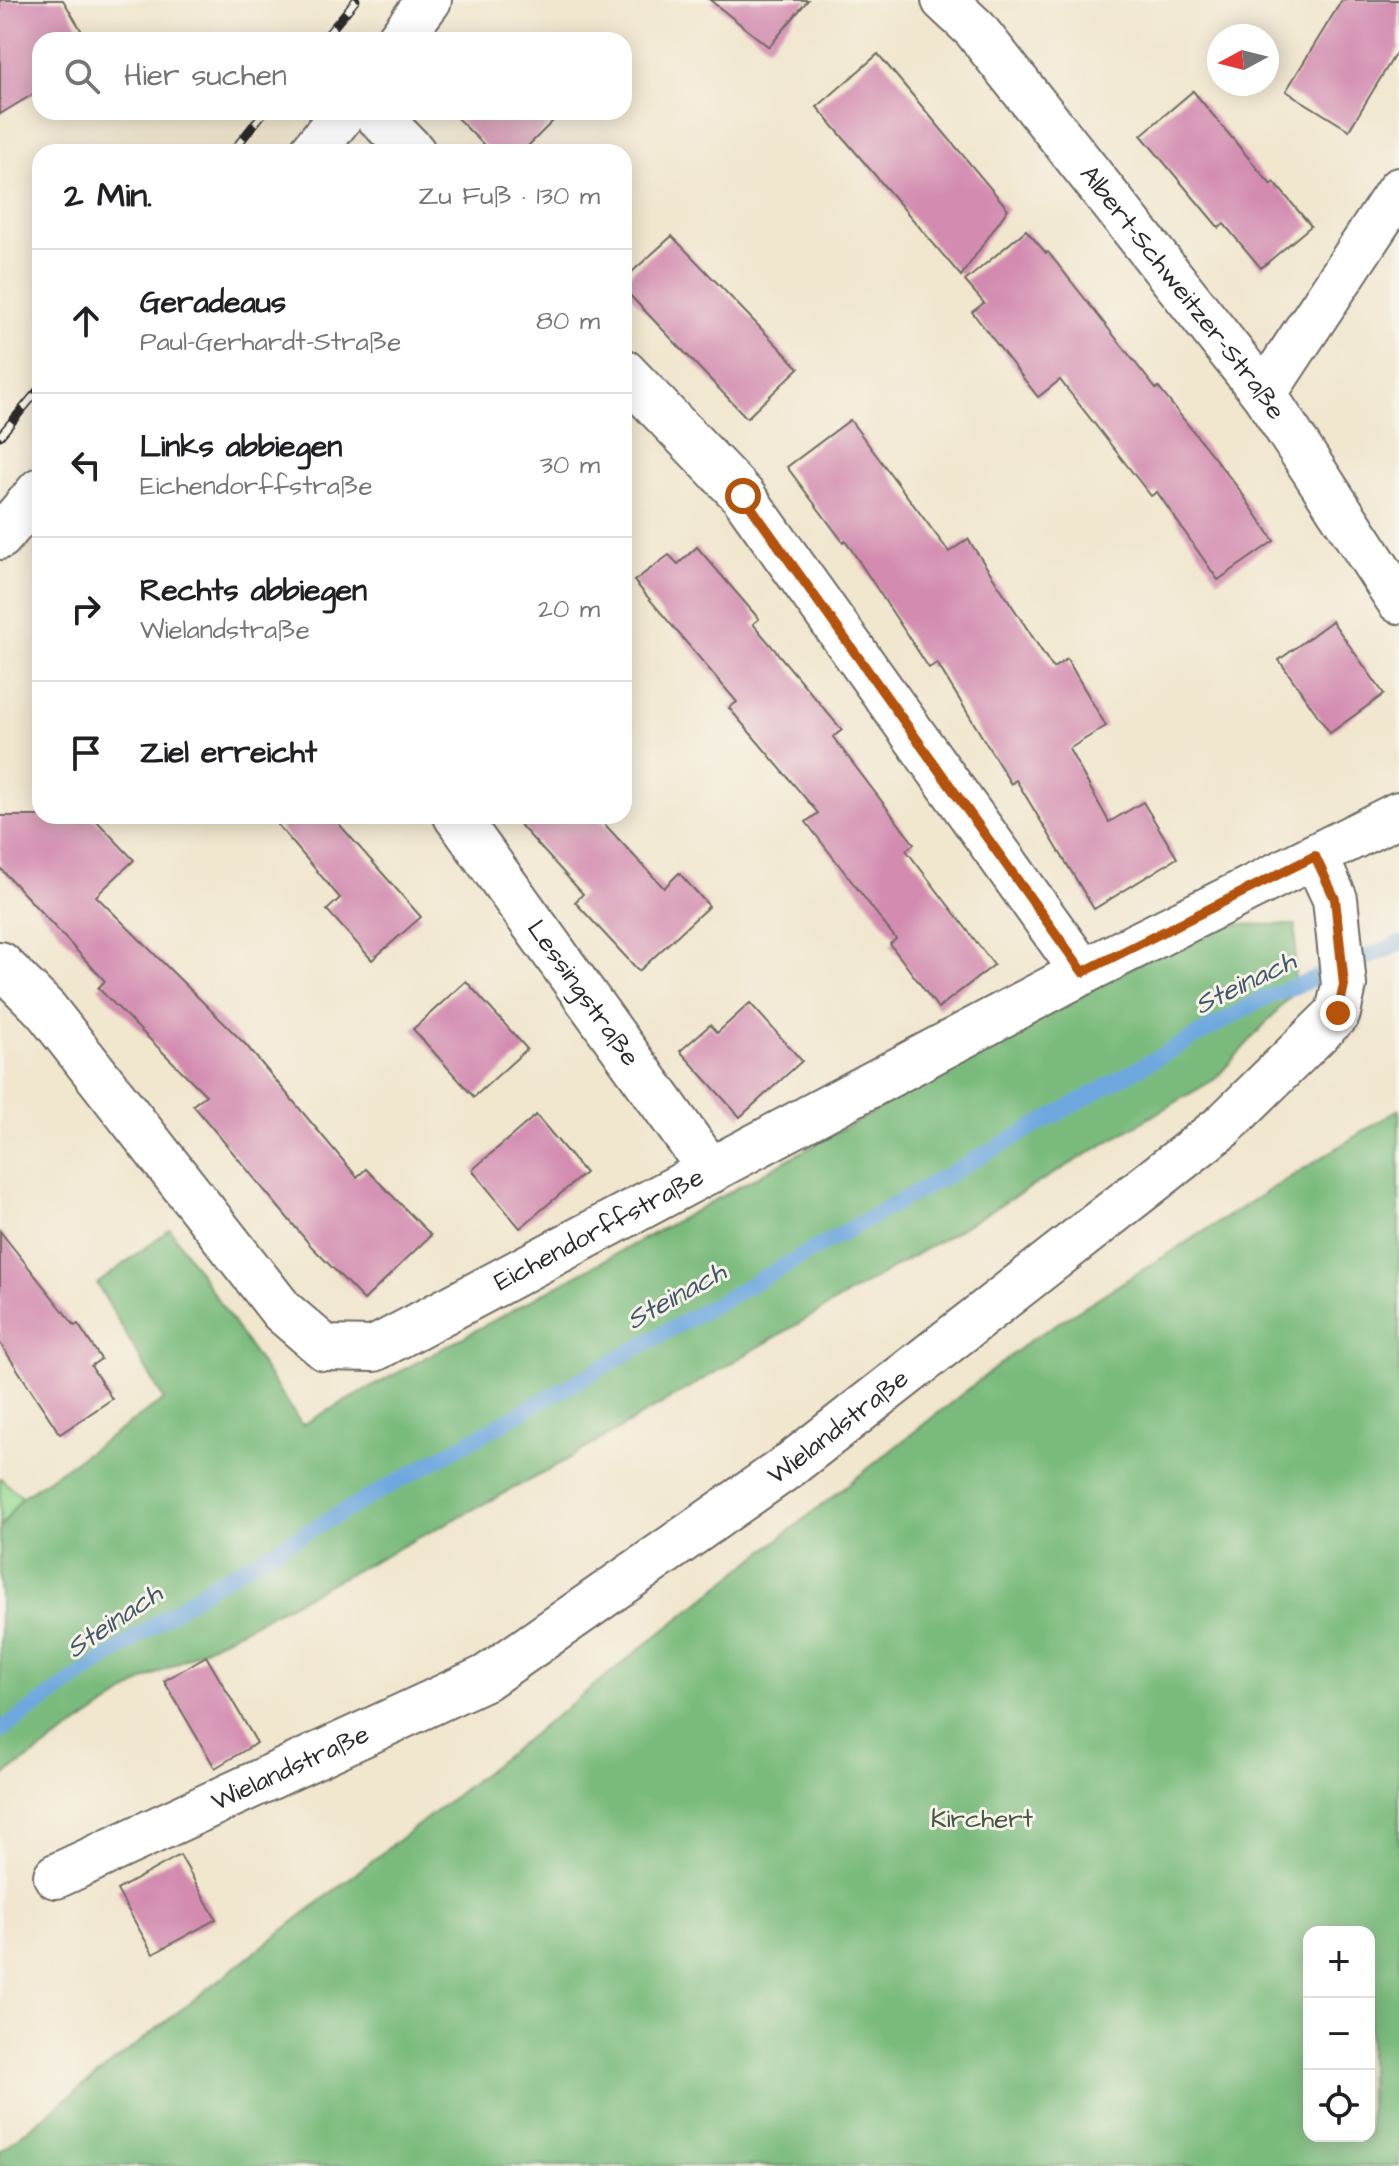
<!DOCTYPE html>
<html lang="de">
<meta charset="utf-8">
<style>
body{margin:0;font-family:"Architects Daughter",sans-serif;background:#f2f2f2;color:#202124}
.controls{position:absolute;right:24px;bottom:24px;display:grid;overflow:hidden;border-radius:16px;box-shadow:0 4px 20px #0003}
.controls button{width:72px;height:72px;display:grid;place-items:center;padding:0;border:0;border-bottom:2px solid #e0e0e0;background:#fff;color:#202124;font:40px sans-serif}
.compass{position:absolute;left:1207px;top:24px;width:72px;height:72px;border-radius:50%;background:#fff;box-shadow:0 4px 20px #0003;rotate:263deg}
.stop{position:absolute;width:24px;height:24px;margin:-18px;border:6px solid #b45309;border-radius:50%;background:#fff}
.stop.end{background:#b45309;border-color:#fff;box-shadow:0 2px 8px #0008}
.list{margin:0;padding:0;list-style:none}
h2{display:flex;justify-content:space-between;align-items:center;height:104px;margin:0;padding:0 32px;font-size:34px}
h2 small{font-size:26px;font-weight:400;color:#757577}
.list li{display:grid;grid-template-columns:52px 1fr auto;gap:24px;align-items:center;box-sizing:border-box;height:144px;padding:0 32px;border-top:2px solid #e0e0e0}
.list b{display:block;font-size:30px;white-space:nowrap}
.list p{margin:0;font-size:26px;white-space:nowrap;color:#757577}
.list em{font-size:26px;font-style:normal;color:#757577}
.icon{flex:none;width:44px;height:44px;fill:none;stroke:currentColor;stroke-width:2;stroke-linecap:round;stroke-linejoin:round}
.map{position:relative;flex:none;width:1399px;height:2166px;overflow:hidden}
.search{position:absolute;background:#fff;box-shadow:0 4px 20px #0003;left:32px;top:32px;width:600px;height:88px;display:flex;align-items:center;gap:20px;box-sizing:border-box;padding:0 28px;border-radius:24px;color:#757577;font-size:30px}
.panel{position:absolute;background:#fff;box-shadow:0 4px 20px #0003;left:32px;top:144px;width:600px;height:680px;border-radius:24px}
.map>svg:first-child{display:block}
.green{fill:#98db93;stroke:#62835f;stroke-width:2}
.forest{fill:#7abb7d;stroke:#527354;stroke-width:2;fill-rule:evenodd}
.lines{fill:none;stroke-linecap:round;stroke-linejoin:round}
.stream{stroke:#6ea8de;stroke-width:16}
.building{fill:#d38cb0}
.minor-casing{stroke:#706c64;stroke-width:48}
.minor{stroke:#fff;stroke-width:44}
.rail-casing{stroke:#2b2b2b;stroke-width:9}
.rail{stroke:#f7f3e8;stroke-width:6;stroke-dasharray:18;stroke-linecap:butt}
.route{stroke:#b45309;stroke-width:10}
.labels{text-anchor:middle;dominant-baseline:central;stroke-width:6;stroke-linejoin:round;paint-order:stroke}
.street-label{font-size:26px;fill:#2b2b2b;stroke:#f7f3e8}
.park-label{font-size:26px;fill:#465745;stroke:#f7f3e8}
.water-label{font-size:28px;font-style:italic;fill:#42576a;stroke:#f7f3e8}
</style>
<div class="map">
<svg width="1399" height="2166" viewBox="0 0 1399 2166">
<rect width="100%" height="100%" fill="#f7f3e8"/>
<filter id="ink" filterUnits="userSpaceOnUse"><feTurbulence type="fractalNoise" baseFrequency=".0125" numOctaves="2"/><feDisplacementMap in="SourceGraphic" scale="16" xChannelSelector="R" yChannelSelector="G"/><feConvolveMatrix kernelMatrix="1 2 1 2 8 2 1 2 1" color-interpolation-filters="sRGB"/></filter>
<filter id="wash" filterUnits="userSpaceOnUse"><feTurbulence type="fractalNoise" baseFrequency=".006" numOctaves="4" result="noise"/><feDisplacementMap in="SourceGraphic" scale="32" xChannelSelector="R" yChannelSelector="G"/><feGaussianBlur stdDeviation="1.8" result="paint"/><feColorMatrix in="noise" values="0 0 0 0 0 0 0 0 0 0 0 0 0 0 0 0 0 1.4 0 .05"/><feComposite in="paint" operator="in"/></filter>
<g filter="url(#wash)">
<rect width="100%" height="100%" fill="#f1e6ce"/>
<!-- green -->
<polygon class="green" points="0,1478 22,1497 0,1528"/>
<!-- forest -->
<g class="forest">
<polygon points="1210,924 1296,925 1294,992 1215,1079 549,1470 146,1679 0,1778 0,1528 22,1497 164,1400 97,1284 170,1229 302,1425 746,1183"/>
<path d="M1399,1109V2166H0V2151L432,1814L1029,1341ZM1309,1932H1369V2136H1309Z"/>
</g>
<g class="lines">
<!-- stream -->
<polyline class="stream" points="0,1731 212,1585 1261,1000 1399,944"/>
</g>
<g id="blocks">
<!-- building -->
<g class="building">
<polygon points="0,0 63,0 87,40 40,40 40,90 0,114"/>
<polygon points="710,0 808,0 769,47"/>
<polygon points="1342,0 1399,0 1399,48 1349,130 1286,91"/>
<polygon points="878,54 1008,209 961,276 817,107"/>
<polygon points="1193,91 1271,185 1274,182 1311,226 1261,268 1224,224 1219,228 1141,135"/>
<polygon points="451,112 562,112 522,152 491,152"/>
<polygon points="1026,230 1046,253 1048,252 1156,389 1158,387 1239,489 1274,541 1218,580 1157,492 1151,496 1060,380 1038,397 972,312 984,303 965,281"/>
<polygon points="672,236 799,368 747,418 624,289 624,279"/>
<polygon points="850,420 949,552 968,539 1053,668 1067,659 1106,726 1069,749 1109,822 1143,802 1177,858 1094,909 1016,780 1011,784 937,663 929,668 845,540 843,542 787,467"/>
<polygon points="697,547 759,619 753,624 842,730 833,737 914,844 906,850 994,965 938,1008 890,944 896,939 806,822 818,813 729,708 737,702 634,581 669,555 678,564"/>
<polygon points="1332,621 1384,694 1330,733 1279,660"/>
<polygon points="0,816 92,816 134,860 96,896 246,1045 357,1177 366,1169 431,1235 364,1300 311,1246 193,1105 206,1095 98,988 105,981 0,868"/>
<polygon points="270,816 332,816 421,917 372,960 327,910 340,898"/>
<polygon points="512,816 597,816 664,888 679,873 709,906 639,971 575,902 583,894"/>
<polygon points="466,981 527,1049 474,1097 413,1029"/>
<polygon points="750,1003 802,1061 740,1117 680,1051 710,1025 717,1033"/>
<polygon points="536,1115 585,1173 520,1228 472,1170"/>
<polygon points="0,1231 75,1326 78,1324 101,1359 91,1366 112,1399 60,1434 0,1343"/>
<polygon points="206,1656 257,1743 215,1768 164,1681"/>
<polygon points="180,1855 216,1919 153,1954 117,1890"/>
</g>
</g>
</g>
<g filter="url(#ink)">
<use href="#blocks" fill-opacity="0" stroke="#706c64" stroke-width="2"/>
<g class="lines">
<!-- minor casing -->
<g class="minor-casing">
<g id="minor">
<path id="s1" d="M944,0L975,29L1264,394L1399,601"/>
<polyline points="399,40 429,0"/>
<polyline points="374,112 413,152"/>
<polyline points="312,152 344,112"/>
<polyline points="624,372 743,496 1083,972"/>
<polyline points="1264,394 1399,190"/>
<polyline points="0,537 40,490"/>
<path id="s2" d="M456,816L711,1171"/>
<path id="s3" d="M0,964L46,1010L282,1311L325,1348L374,1349L1083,972L1399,814"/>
<path id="s4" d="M56,1876L487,1677L790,1465L1223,1126L1338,1013L1344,985L1335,899L1315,856"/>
</g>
</g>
<!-- minor -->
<use href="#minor" class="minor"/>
<!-- rail casing -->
<g class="rail-casing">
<g id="rail">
<polyline points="323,40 356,0"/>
<polyline points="232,152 264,112"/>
<polyline points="0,436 40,388"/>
</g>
</g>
<!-- rail -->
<use href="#rail" class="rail"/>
</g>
</g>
<g class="lines" filter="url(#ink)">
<!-- route -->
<polyline class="route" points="743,496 1083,972 1315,856 1335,899 1344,985 1338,1013"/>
</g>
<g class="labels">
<!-- street labels -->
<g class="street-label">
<text stroke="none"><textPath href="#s1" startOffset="378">Albert-Schweitzer-Straße</textPath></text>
<text stroke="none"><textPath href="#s2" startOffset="218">Lessingstraße</textPath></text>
<text stroke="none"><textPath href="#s3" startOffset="808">Eichendorffstraße</textPath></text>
<text stroke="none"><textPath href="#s4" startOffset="906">Wielandstraße</textPath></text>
<text stroke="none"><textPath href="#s4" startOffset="258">Wielandstraße</textPath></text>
</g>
<!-- park labels -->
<g class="park-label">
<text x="982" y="1819">Kirchert</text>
</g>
<!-- water labels -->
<g class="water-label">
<text transform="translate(1245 983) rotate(-26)">Steinach</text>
<text transform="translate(676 1296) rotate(-29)">Steinach</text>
<text transform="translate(114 1621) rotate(-34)">Steinach</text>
</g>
</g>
</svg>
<div class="controls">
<button>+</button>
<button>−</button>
<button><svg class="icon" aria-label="locate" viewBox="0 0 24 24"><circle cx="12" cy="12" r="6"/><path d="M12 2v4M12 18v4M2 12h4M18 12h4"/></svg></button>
</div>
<svg class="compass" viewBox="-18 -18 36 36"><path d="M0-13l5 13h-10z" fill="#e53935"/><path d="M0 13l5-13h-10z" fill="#757577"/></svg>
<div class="stop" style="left:743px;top:496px"></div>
<div class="stop end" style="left:1338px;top:1013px"></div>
<div class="search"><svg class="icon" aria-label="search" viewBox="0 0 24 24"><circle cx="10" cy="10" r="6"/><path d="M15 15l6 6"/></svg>Hier suchen</div>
<section class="panel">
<h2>2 Min.<small>Zu Fuß · 130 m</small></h2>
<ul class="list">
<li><svg class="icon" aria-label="ahead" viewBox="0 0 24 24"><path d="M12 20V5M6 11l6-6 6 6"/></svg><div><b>Geradeaus</b><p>Paul-Gerhardt-Straße</p></div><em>80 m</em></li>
<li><svg class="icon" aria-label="left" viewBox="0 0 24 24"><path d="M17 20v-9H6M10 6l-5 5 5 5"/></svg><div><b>Links abbiegen</b><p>Eichendorffstraße</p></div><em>30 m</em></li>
<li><svg class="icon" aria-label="right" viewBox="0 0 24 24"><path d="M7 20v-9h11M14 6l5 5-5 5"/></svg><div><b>Rechts abbiegen</b><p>Wielandstraße</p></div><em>20 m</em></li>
<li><svg class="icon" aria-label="arrive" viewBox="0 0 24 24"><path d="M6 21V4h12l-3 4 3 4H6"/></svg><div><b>Ziel erreicht</b></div></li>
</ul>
</section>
</div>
